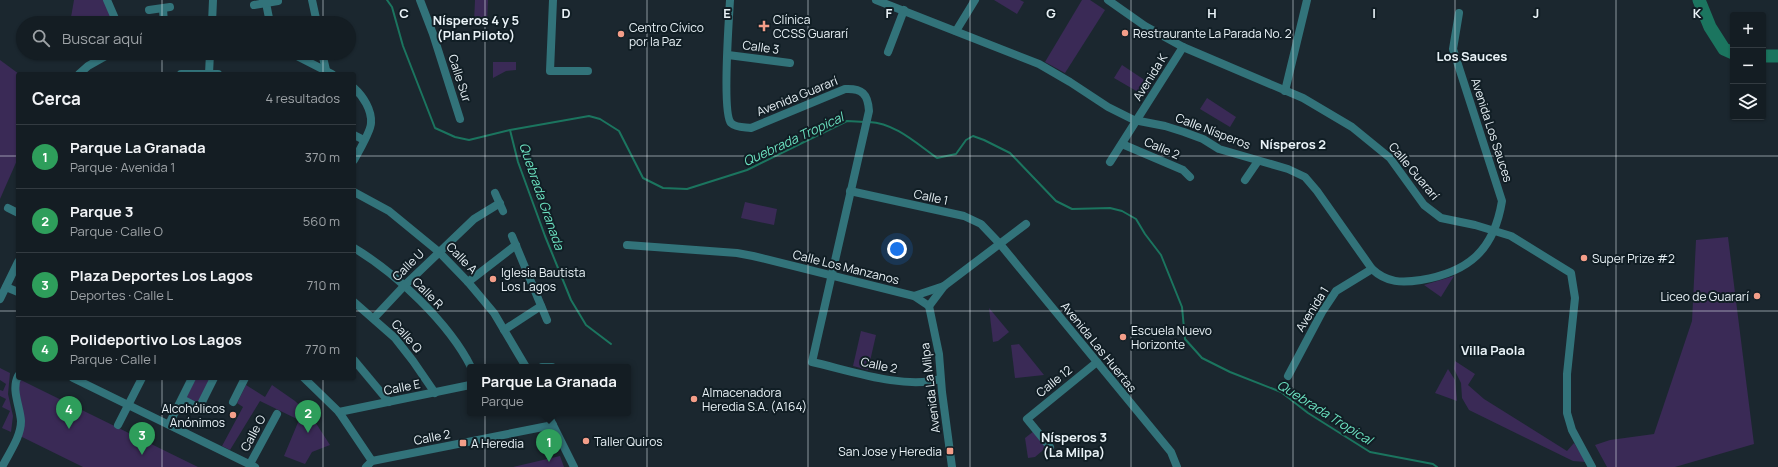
<!DOCTYPE html>
<html lang="es">
<meta charset="utf-8">
<style>
body{margin:0;font-family:Manrope,sans-serif;background:#1d262b;color:#f1f3f6}
.controls{position:absolute;right:12px;top:12px;display:grid;overflow:hidden;border-radius:4px;box-shadow:0 1px 3px #0004}
.controls button{width:36px;height:36px;display:grid;place-items:center;padding:0;border:0;border-bottom:1px solid #333b41;background:#141d23;color:#f1f3f6;font:20px sans-serif}
.you{position:absolute;left:897px;top:249px;width:14px;height:14px;margin:-10px;border:3px solid #fff;border-radius:50%;background:#1a73e8;box-shadow:0 0 0 6px #1a73e833}
.badge{display:grid;place-items:center;width:26px;height:26px;border-radius:50%;background:#f49e89;color:#fff;font-size:13px;font-weight:700}
.pin{position:absolute;translate:-50% -33px;filter:drop-shadow(0 1px 2px #0008)}
.pin::after{content:'';position:absolute;top:21px;width:14px;height:12px;background:inherit;clip-path:polygon(0 0,100% 0,50% 100%)}
.popup{position:absolute;left:467px;top:364px;width:164px;height:52px;box-sizing:border-box;display:grid;place-content:center;border-radius:4px;background:#141d23;filter:drop-shadow(0 1px 3px #0005);font-size:13px;white-space:nowrap;color:#9da2a6}
.popup b{font-size:15px;color:#f1f3f6}
.popup::after{content:'';position:absolute;left:50%;top:100%;margin-left:-8px;border:8px solid transparent;border-top-color:#141d23}
.list{margin:0;padding:0;list-style:none}
h2{display:flex;justify-content:space-between;align-items:center;height:52px;margin:0;padding:0 16px;font-size:17px}
h2 small{font-size:13px;font-weight:400;color:#9da2a6}
.list li{display:grid;grid-template-columns:26px 1fr auto;gap:12px;align-items:center;box-sizing:border-box;height:64px;padding:0 16px;border-top:1px solid #333b41}
.list b{display:block;font-size:15px;white-space:nowrap}
.list p{margin:0;font-size:13px;white-space:nowrap;color:#9da2a6}
.list em{font-size:13px;font-style:normal;color:#9da2a6}
.icon{flex:none;width:22px;height:22px;fill:none;stroke:currentColor;stroke-width:2;stroke-linecap:round;stroke-linejoin:round}
.map{position:relative;flex:none;width:1778px;height:467px;overflow:hidden}
.search{position:absolute;background:#141d23;box-shadow:0 1px 3px #0004;left:16px;top:16px;width:340px;height:44px;display:flex;align-items:center;gap:10px;box-sizing:border-box;padding:0 14px;border-radius:22px;color:#9da2a6;font-size:15px}
.panel{position:absolute;background:#141d23;box-shadow:0 1px 3px #0004;left:16px;top:72px;width:340px;height:308px;border-radius:4px}
.map>svg:first-child{display:block}
.green{fill:#3a2a56}
.lines{fill:none;stroke-linecap:round;stroke-linejoin:round}
.stream{stroke:#1b755f;stroke-width:2}
.river{stroke:#1b755f;stroke-width:13}
.minor{stroke:#32737a;stroke-width:8}
.grid{fill:none;stroke:#e9f2f7;stroke-width:1;stroke-opacity:0.55}
.poi-dot{fill:#f49e89;stroke:#111e25;stroke-width:1.5}
.labels{text-anchor:middle;dominant-baseline:central;stroke-width:4;stroke-linejoin:round;paint-order:stroke}
.poi-label{font-size:12px;fill:#e9f2f7;stroke:#111e25;text-anchor:start}
.street-label{font-size:12px;fill:#e9f2f7;stroke:#111e25}
.neighbourhood-label{font-size:13px;font-weight:bold;fill:#e9f2f7;stroke:#111e25}
.water-label{font-size:13px;font-style:italic;fill:#6ce3c1;stroke:#111e25}
.grid-label{font-size:13px;text-anchor:middle;font-weight:bold;fill:#e9f2f7;stroke:#111e25;stroke-width:4;stroke-linejoin:round;paint-order:stroke}
</style>
<div class="map">
<svg width="1778" height="467" viewBox="0 0 1778 467">
<rect width="100%" height="100%" fill="#1b272f"/>
<!-- green -->
<g class="green">
<polygon points="74,0 107,0 117,23 70,23"/>
<polygon points="475,0 488,0 487,24 474,23"/>
<polygon points="994,0 1020,0 1024,2 1017,14"/>
<polygon points="1082,0 1090,0 1105,10 1065,73 1045,62"/>
<polygon points="0,60 19,74 18,158 0,199"/>
<polygon points="493,62 516,62 516,70 506,71 493,78"/>
<polygon points="1122,65 1152,85 1145,96 1114,78"/>
<polygon points="1207,98 1236,117 1230,127 1200,109"/>
<polygon points="745,202 777,209 774,225 741,218"/>
<polygon points="1728,237 1754,444 1675,467 1607,467 1595,445 1610,440 1654,434 1692,321 1696,240"/>
<polygon points="1454,276 1441,297 1424,285"/>
<polygon points="989,308 1009,332 998,341 993,342"/>
<polygon points="861,331 876,335 868,370 853,366"/>
<polygon points="1019,344 1044,375 1015,378 1011,345"/>
<polygon points="1455,361 1475,374 1468,385 1484,399 1567,451 1574,443 1586,462 1573,461 1469,410 1462,398 1461,383 1454,369"/>
<polygon points="0,368 10,373 8,394 13,416 11,432 2,428 10,411 2,407 6,399 0,396 0,390 3,391 6,384 0,380"/>
<polygon points="1448,369 1455,380 1457,401 1435,393"/>
<polygon points="17,378 37,388 198,467 83,467 18,435"/>
<polygon points="192,378 212,378 198,405 183,398"/>
<polygon points="246,385 265,397 272,385 295,401 312,417 330,445 312,452 305,464 284,456 299,420 260,401 230,450 222,446 243,407 237,403"/>
<polygon points="1034,431 1048,446 1035,457 1028,458 1025,438"/>
<polygon points="560,456 564,467 513,467"/>
</g>
<g class="lines">
<!-- stream -->
<g class="stream">
<polyline points="387,0 392,7 403,46 435,128 455,137 469,140 510,130 589,116 600,119 619,131 643,178 663,188 687,189 747,170 847,121 865,122"/>
<path d="M869,122C895,123 917,144 937,158L956,154L966,140L973,136L984,140L1010,153L1056,201L1072,209L1110,208L1122,211L1136,219L1145,234L1161,255L1182,307L1185,339L1202,358L1230,372L1281,392L1308,413L1370,452L1433,464L1437,467"/>
<polyline points="510,130 518,162 545,236 571,300 586,325 611,344"/>
</g>
<!-- river -->
<g class="river">
<polyline points="1699,0 1710,27 1724,49 1733,53"/>
<polyline points="1763,56 1778,56"/>
</g>
<!-- minor -->
<g class="minor">
<polyline points="107,0 117,23"/>
<polyline points="312,0 317,23"/>
<polyline points="420,0 433,34 460,119"/>
<polyline points="553,0 550,71 588,71"/>
<path d="M730,0C729,18 722,113 731,123C736,128 745,127 751,128L845,89C862,88 868,94 869,111L812,362C848,370 905,390 940,379"/>
<path d="M876,0L1039,64L1070,82L1108,107L1134,120L1165,126L1184,132L1203,139L1219,149L1288,169L1305,177L1317,191L1372,269C1387,283 1402,283 1421,280C1469,272 1494,250 1502,201L1453,49L1459,13"/>
<polyline points="1108,0 1145,26 1183,47 1303,98 1352,127 1390,158 1424,205 1441,218 1475,225 1511,236 1571,273 1575,298 1567,374 1567,413 1572,430 1592,467"/>
<polyline points="266,3 270,23"/>
<polyline points="254,5 278,1"/>
<polyline points="163,9 164,23"/>
<polyline points="149,10 170,7"/>
<polyline points="212,23 213,0"/>
<polyline points="956,31 975,0"/>
<polyline points="888,52 904,10"/>
<polyline points="291,53 332,74"/>
<polyline points="322,53 326,70"/>
<polyline points="728,55 790,63"/>
<polyline points="79,74 88,66 111,53"/>
<polyline points="181,74 218,74"/>
<polyline points="209,74 210,53"/>
<path d="M354,88C363,96 372,110 371,123C371,130 358,153 354,160"/>
<polyline points="1285,91 1307,0"/>
<polyline points="354,135 364,140"/>
<polyline points="1122,144 1183,170 1190,177"/>
<polyline points="1110,162 1183,47"/>
<polyline points="1245,180 1258,161"/>
<polyline points="850,191 964,216 981,224 1000,244 1171,452 1177,467"/>
<polyline points="354,192 389,211 439,252 468,282 494,313 526,367"/>
<polyline points="495,193 503,211"/>
<polyline points="8,208 18,213"/>
<polyline points="512,236 547,320"/>
<polyline points="627,245 737,253 753,256 914,296 929,306"/>
<path d="M354,248C396,273 449,323 471,367"/>
<polyline points="468,282 516,245"/>
<polyline points="6,287 18,292"/>
<polyline points="914,296 944,286"/>
<polyline points="0,299 18,262"/>
<polyline points="354,302 395,338 413,361 435,393"/>
<polyline points="929,306 939,354 942,392 952,467"/>
<polyline points="929,306 944,286 1026,224"/>
<polyline points="374,318 404,286 474,219 500,203"/>
<polyline points="504,330 541,306"/>
<polyline points="354,360 389,402"/>
<polyline points="542,367 552,367"/>
<polyline points="1288,376 1322,312 1336,291 1372,269"/>
<polyline points="73,378 255,467"/>
<polyline points="304,378 339,412 372,461"/>
<polyline points="182,399 199,408 214,378"/>
<polyline points="233,402 245,378"/>
<polyline points="339,412 470,385"/>
<polyline points="547,413 574,467"/>
<polyline points="169,424 192,378"/>
<polyline points="118,425 142,378"/>
<polyline points="1050,447 1027,419 1097,362"/>
<polyline points="250,464 277,414"/>
<path d="M2,467C9,453 21,437 21,421C20,406 11,390 18,376"/>
<polyline points="366,467 372,461 553,425"/>
</g>
</g>
<!-- grid -->
<path class="grid" d="M162,0V23M323,0V23M485,0V467M647,0V467M808,0V467M970,0V467M1131,0V467M1293,0V467M1455,0V467M1616,0V467M162,53V74M323,53V74M0,156H18M354,156H1778M0,311H18M354,311H1778M162,378V467M323,378V467"/>
<!-- markers -->
<g class="poi-dot">
<path d="M762 20h4v4h4v4h-4v4h-4v-4h-4v-4h4z"/>
<circle cx="1125" cy="33" r="4"/>
<circle cx="621" cy="34" r="4"/>
<circle cx="1584" cy="258" r="4"/>
<circle cx="493" cy="279" r="4"/>
<circle cx="1757" cy="296" r="4"/>
<circle cx="1123" cy="337" r="4"/>
<circle cx="694" cy="399" r="4"/>
<circle cx="233" cy="415" r="4"/>
<circle cx="586" cy="441" r="4"/>
<rect x="459" y="439" width="8" height="8" rx="2"/>
<rect x="946" y="447" width="8" height="8" rx="2"/>
</g>
<g class="labels">
<!-- poi labels -->
<g class="poi-label">
<text x="773" y="19">Clínica<tspan x="773" dy="14">CCSS Guararí</tspan></text>
<text x="629" y="27">Centro Cívico<tspan x="629" dy="14">por la Paz</tspan></text>
<text x="1133" y="33">Restraurante La Parada No. 2</text>
<text x="1592" y="258">Super Prize #2</text>
<text x="501" y="272">Iglesia Bautista<tspan x="501" dy="14">Los Lagos</tspan></text>
<text x="1749" y="296" text-anchor="end">Liceo de Guararí</text>
<text x="1131" y="330">Escuela Nuevo<tspan x="1131" dy="14">Horizonte</tspan></text>
<text x="702" y="392">Almacenadora<tspan x="702" dy="14">Heredia S.A. (A164)</tspan></text>
<text x="225" y="408" text-anchor="end">Alcohólicos<tspan x="225" dy="14">Anónimos</tspan></text>
<text x="594" y="441">Taller Quiros</text>
<text x="471" y="443">A Heredia</text>
<text x="942" y="451" text-anchor="end">San Jose y Heredia</text>
</g>
<!-- street labels -->
<g class="street-label">
<text transform="translate(761 47) rotate(8)">Calle 3</text>
<text transform="translate(1150 77) rotate(-58)">Avenida K</text>
<text transform="translate(460 78) rotate(72)">Calle Sur</text>
<text transform="translate(797 96) rotate(-22)">Avenida Guararí</text>
<text transform="translate(1492 130) rotate(72)">Avenida Los Sauces</text>
<text transform="translate(1213 131) rotate(21)">Calle Nísperos</text>
<text transform="translate(1162 148) rotate(23)">Calle 2</text>
<text transform="translate(1414 171) rotate(50)">Calle Guararí</text>
<text transform="translate(931 197) rotate(12)">Calle 1</text>
<text transform="translate(462 258) rotate(46)">Calle A</text>
<text transform="translate(408 265) rotate(-45)">Calle U</text>
<text transform="translate(846 267) rotate(14)">Calle Los Manzanos</text>
<text transform="translate(428 293) rotate(45)">Calle R</text>
<text transform="translate(1312 309) rotate(-58)">Avenida 1</text>
<text transform="translate(407 336) rotate(49)">Calle Q</text>
<text transform="translate(1099 347) rotate(51)">Avenida Las Huertas</text>
<text transform="translate(879 365) rotate(12)">Calle 2</text>
<text transform="translate(1054 381) rotate(-39)">Calle 12</text>
<text transform="translate(402 387) rotate(-11)">Calle E</text>
<text transform="translate(930 388) rotate(-97)">Avenida La Milpa</text>
<text transform="translate(253 433) rotate(-62)">Calle O</text>
<text transform="translate(432 437) rotate(-11)">Calle 2</text>
</g>
<!-- neighbourhood labels -->
<g class="neighbourhood-label">
<text x="476" y="20">Nísperos 4 y 5<tspan x="476" dy="15">(Plan Piloto)</tspan></text>
<text x="1472" y="56">Los Sauces</text>
<text x="1293" y="144">Nísperos 2</text>
<text x="1493" y="350">Villa Paola</text>
<text x="1074" y="437">Nísperos 3<tspan x="1074" dy="15">(La Milpa)</tspan></text>
</g>
<!-- water labels -->
<g class="water-label">
<text transform="translate(793 139) rotate(-25)">Quebrada Tropical</text>
<text transform="translate(542 196) rotate(71)">Quebrada Granada</text>
<text transform="translate(1325 412) rotate(32)">Quebrada Tropical</text>
</g>
</g>
<g class="grid-label">
<text x="404" y="18">C</text>
<text x="566" y="18">D</text>
<text x="727" y="18">E</text>
<text x="889" y="18">F</text>
<text x="1051" y="18">G</text>
<text x="1212" y="18">H</text>
<text x="1374" y="18">I</text>
<text x="1536" y="18">J</text>
<text x="1697" y="18">K</text>
</g>
</svg>
<div class="controls">
<button>+</button>
<button>−</button>
<button><svg class="icon" aria-label="layers" viewBox="0 0 24 24"><path d="M12 4l9 5-9 5-9-5zM3 14l9 5 9-5"/></svg></button>
</div>
<div class="you"></div>
<div class="pin badge" style="left:549px;top:462px;background:#2e9e5b">1</div>
<div class="popup"><b>Parque La Granada</b>Parque</div>
<div class="pin badge" style="left:308px;top:433px;background:#2e9e5b">2</div>
<div class="pin badge" style="left:142px;top:455px;background:#2e9e5b">3</div>
<div class="pin badge" style="left:69px;top:429px;background:#2e9e5b">4</div>
<div class="search"><svg class="icon" aria-label="search" viewBox="0 0 24 24"><circle cx="10" cy="10" r="6"/><path d="M15 15l6 6"/></svg>Buscar aquí</div>
<section class="panel">
<h2>Cerca<small>4 resultados</small></h2>
<ul class="list">
<li><span class="badge" style="background:#2e9e5b">1</span><div><b>Parque La Granada</b><p>Parque · Avenida 1</p></div><em>370 m</em></li>
<li><span class="badge" style="background:#2e9e5b">2</span><div><b>Parque 3</b><p>Parque · Calle O</p></div><em>560 m</em></li>
<li><span class="badge" style="background:#2e9e5b">3</span><div><b>Plaza Deportes Los Lagos</b><p>Deportes · Calle L</p></div><em>710 m</em></li>
<li><span class="badge" style="background:#2e9e5b">4</span><div><b>Polideportivo Los Lagos</b><p>Parque · Calle I</p></div><em>770 m</em></li>
</ul>
</section>
</div>
